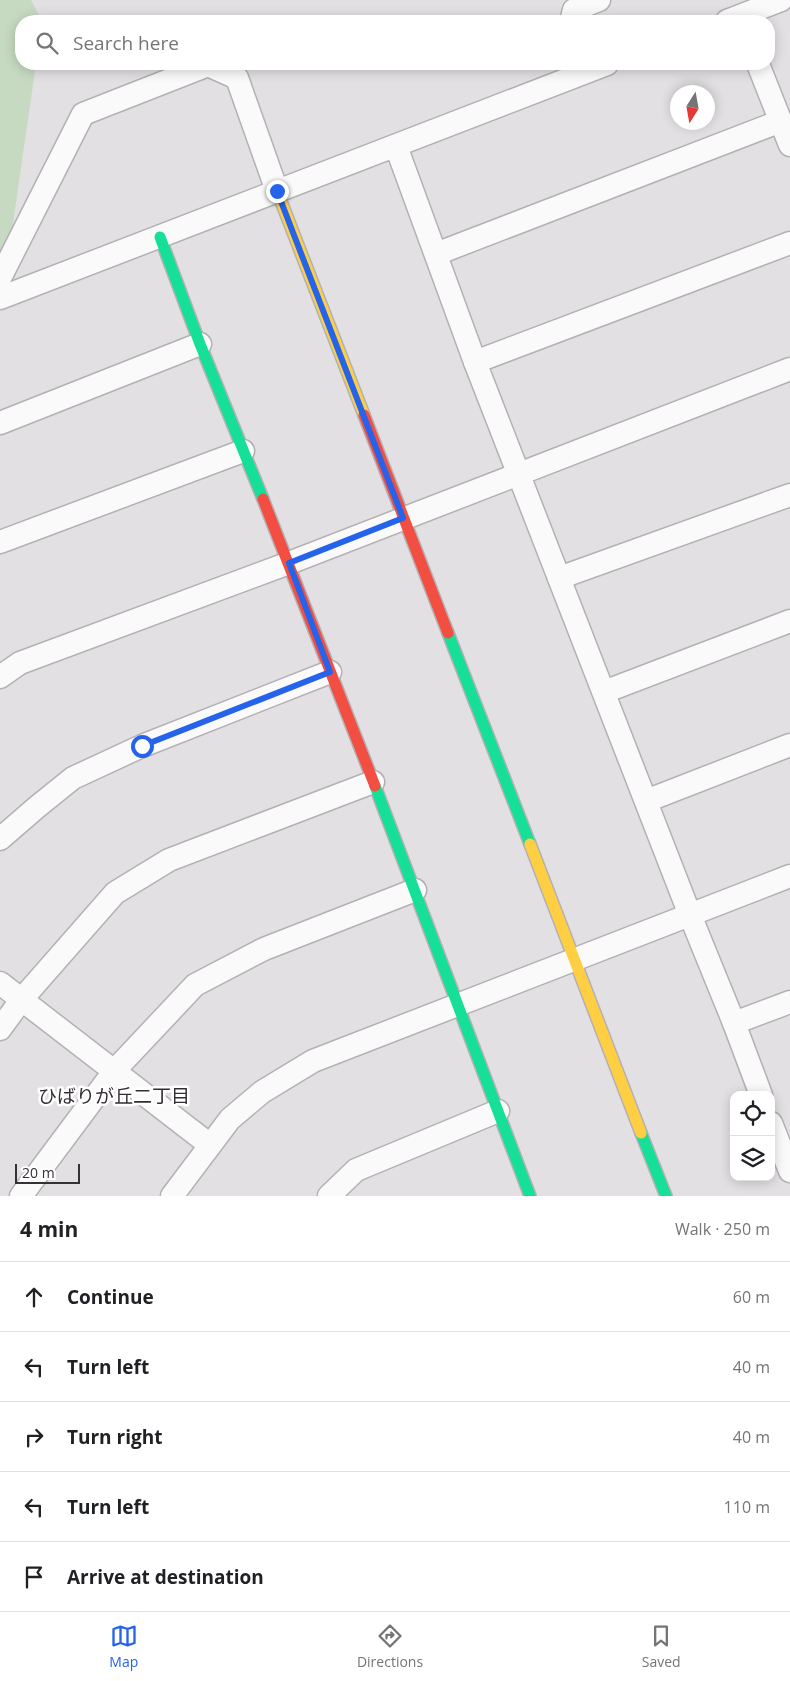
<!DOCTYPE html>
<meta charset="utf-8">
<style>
body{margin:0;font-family:"Open Sans","Noto Sans JP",sans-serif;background:#f2f2f2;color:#202124}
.controls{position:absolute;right:15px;bottom:15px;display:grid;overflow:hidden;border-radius:10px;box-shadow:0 2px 12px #0003}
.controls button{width:45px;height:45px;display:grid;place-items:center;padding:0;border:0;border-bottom:1px solid #e0e0e0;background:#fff;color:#202124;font:25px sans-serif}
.compass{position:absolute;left:670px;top:85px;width:45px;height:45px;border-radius:50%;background:#fff;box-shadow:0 2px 12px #0003;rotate:191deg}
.scale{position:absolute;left:15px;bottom:12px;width:65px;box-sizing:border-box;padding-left:5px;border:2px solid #343234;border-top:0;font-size:14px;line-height:18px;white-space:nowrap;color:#343234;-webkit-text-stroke:4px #fff;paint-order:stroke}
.stop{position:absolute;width:15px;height:15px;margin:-11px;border:4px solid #2563eb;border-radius:50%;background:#fff}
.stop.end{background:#2563eb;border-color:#fff;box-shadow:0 1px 5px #0008}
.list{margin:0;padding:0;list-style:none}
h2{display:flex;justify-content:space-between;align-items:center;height:65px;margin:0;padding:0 20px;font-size:21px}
h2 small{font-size:16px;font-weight:400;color:#757577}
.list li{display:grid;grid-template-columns:32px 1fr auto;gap:15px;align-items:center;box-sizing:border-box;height:70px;padding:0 20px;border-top:1px solid #e0e0e0}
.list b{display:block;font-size:19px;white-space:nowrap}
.list em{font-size:16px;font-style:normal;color:#757577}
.icon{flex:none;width:28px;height:28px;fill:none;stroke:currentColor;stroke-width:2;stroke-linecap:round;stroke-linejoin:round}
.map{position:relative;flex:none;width:790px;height:1196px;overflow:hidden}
.search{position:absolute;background:#fff;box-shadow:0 2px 12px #0003;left:15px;right:15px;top:15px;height:55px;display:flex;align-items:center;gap:12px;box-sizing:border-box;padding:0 18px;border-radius:20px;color:#757577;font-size:19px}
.sheet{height:415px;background:#fff}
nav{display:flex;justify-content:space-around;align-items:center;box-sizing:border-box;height:70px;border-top:1px solid #e0e0e0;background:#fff;font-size:14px;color:#757577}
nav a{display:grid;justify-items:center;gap:2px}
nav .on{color:#2563eb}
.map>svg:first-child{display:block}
.green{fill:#c6dac2}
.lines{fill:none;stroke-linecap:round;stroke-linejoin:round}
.street-casing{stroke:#b4b1b4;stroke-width:25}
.fast-casing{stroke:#b4b1b4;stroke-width:14}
.slow-casing{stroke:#b4b1b4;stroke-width:14}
.jam-casing{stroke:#b4b1b4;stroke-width:14}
.street{stroke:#fbfafb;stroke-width:22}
.fast{stroke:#16e098;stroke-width:11}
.slow{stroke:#ffcf43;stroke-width:11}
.jam{stroke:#f24e42;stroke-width:11}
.route{stroke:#2563eb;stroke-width:6}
.labels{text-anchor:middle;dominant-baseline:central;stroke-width:5;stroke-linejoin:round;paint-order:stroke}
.neighbourhood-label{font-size:19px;fill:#322e33;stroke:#fff}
</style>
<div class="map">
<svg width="790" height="1196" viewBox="0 0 790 1196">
<rect width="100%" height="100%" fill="#e3e0e4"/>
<!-- green -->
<polygon class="green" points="0,0 31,0 42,21 21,21 21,64 36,64 6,272 0,296"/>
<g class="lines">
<!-- street casing -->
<g class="street-casing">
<g id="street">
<polyline points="571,21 574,10 599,0"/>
<polyline points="727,21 781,0"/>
<polyline points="758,64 790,145"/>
<polyline points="396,146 475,362 690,915 734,1023 761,1095"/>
<polyline points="436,254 781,121"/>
<polyline points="0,278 83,114 208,65 237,78 277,191"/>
<polyline points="0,298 607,64"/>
<polyline points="475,362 790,243"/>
<polyline points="0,423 200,344"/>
<polyline points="0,542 243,451"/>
<polyline points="559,578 790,495"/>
<polyline points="0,677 20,663 289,563 790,369"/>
<polyline points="604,692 790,621"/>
<polyline points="646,801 790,745"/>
<polyline points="0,839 37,807 73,778 142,746 330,672"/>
<polyline points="0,983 210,1145"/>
<polyline points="734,1023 790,1002"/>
<polyline points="0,1029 22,999 115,893 169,860 373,782"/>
<polyline points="771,1123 790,1171"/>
<polyline points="21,1196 115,1070 195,985 264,949 415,890"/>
<polyline points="172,1196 230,1119 262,1092 313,1061 790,876"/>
<polyline points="329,1196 356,1170 498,1111"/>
</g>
</g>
<!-- fast casing -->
<g class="fast-casing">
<g id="fast">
<polyline points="160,237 200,344 263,499"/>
<polyline points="448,633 530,844"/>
<polyline points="375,786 530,1196"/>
<polyline points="641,1133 666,1196"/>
</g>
</g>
<!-- slow casing -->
<g class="slow-casing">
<g id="slow">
<polyline points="277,191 364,415"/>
<polyline points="530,844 641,1133"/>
</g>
</g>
<!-- jam casing -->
<g class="jam-casing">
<g id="jam">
<polyline points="364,415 448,633"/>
<polyline points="263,499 375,786"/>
</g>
</g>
<!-- street -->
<use href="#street" class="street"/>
<!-- fast -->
<use href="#fast" class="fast"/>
<!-- slow -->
<use href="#slow" class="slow"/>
<!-- jam -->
<use href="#jam" class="jam"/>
</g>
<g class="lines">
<!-- route -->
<polyline class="route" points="142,746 330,672 289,563 403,518 277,191"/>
</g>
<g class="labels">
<!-- neighbourhood labels -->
<g class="neighbourhood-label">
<text x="114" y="1096">ひばりが丘二丁目</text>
</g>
</g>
</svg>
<div class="controls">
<button><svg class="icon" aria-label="locate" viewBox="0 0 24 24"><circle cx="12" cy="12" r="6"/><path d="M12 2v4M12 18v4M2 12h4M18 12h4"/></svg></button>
<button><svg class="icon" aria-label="layers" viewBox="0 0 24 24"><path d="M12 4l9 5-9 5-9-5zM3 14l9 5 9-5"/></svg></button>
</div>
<svg class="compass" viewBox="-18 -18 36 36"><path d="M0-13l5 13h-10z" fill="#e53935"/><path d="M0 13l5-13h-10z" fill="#757577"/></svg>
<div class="scale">20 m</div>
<div class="stop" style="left:142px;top:746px"></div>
<div class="stop end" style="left:277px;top:191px"></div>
<div class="search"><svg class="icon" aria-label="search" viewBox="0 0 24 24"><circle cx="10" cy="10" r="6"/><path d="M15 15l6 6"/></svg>Search here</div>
</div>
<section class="sheet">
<h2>4 min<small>Walk · 250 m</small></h2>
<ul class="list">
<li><svg class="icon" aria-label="ahead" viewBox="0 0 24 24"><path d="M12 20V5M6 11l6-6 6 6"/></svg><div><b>Continue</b></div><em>60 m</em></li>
<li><svg class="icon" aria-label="left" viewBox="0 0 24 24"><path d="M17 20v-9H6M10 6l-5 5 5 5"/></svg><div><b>Turn left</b></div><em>40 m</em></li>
<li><svg class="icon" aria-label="right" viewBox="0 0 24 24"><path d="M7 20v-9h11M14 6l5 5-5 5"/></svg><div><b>Turn right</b></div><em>40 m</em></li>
<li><svg class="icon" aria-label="left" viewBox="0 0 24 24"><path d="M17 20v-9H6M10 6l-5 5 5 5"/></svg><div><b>Turn left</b></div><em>110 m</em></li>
<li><svg class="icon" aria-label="arrive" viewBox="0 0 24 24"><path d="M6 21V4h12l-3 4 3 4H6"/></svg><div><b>Arrive at destination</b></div></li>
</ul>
</section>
<nav>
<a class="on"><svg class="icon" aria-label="map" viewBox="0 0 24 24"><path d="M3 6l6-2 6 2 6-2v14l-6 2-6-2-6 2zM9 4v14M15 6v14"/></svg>Map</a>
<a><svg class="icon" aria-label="directions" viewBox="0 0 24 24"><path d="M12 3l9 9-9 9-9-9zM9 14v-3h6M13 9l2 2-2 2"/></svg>Directions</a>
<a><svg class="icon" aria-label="saved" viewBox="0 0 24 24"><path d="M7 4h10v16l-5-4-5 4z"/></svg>Saved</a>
</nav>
